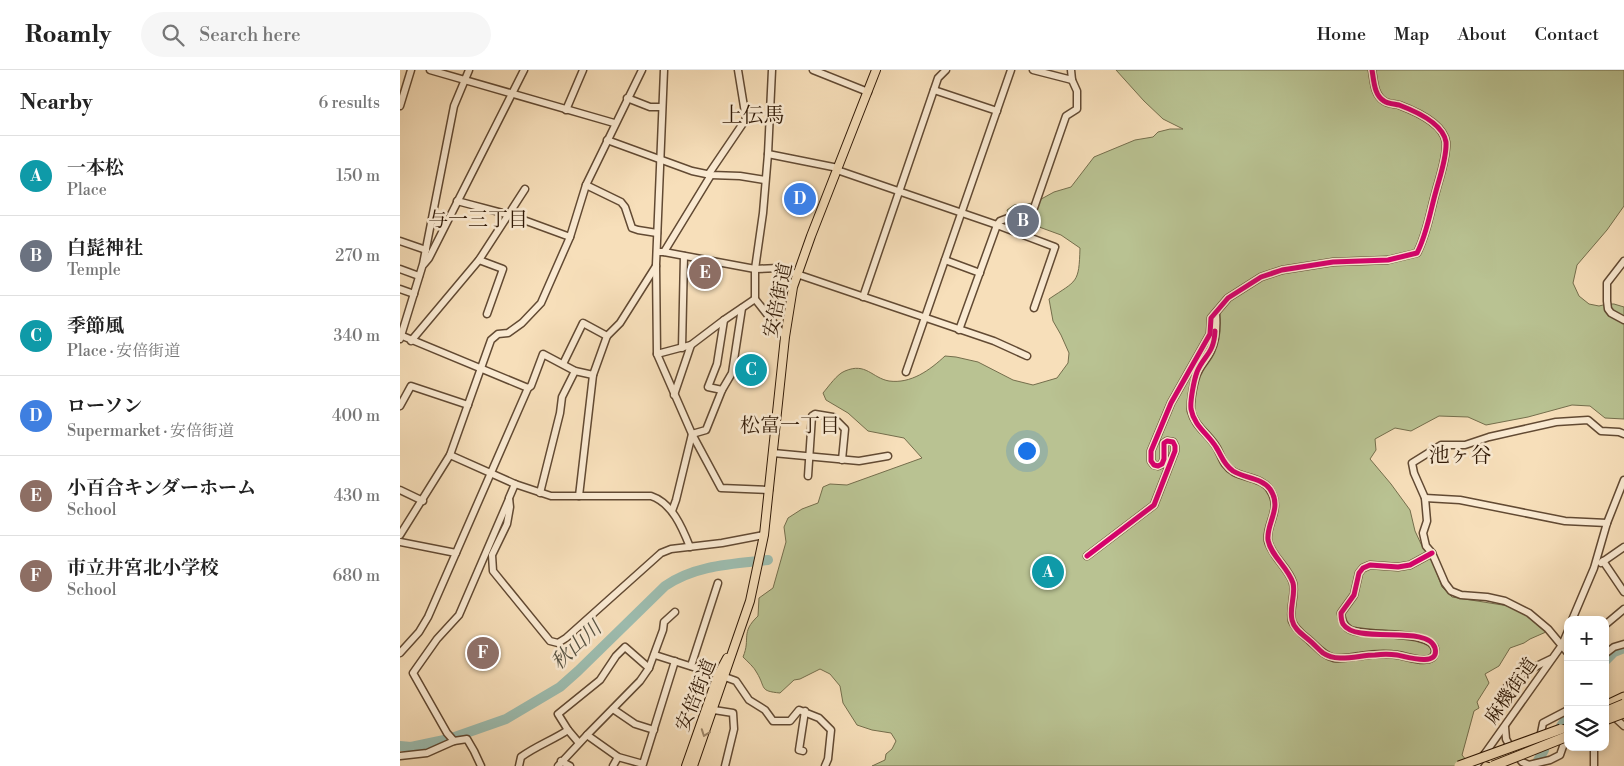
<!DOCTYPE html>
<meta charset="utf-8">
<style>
body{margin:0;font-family:"Libre Bodoni","Noto Serif JP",serif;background:#f6f6f6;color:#222}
.controls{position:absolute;right:15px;bottom:15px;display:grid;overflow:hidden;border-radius:10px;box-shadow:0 2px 8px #0003}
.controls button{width:45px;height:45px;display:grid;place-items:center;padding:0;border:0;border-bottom:1px solid #e0e0e0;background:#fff;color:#222;font:25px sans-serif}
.you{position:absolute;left:626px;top:380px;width:18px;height:18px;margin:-12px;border:4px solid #fff;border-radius:50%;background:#1a73e8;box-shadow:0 0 0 8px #1a73e833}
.badge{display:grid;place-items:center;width:32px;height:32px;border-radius:50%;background:#0f766e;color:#fff;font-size:16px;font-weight:700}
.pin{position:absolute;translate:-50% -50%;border:2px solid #fff;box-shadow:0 1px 5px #0006}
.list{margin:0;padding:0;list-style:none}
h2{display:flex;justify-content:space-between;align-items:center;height:65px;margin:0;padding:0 20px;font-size:21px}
h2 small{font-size:16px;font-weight:400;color:#767676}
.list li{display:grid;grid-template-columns:32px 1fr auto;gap:15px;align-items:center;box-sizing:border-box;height:80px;padding:0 20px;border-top:1px solid #e0e0e0}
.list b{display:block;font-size:19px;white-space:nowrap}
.list p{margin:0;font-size:16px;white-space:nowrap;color:#767676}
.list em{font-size:16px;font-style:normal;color:#767676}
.icon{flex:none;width:28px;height:28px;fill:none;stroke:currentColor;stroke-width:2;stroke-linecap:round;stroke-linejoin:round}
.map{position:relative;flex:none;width:1224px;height:696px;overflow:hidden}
header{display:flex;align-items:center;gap:30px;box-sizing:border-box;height:70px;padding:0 25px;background:#fff;border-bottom:1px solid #e0e0e0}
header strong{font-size:24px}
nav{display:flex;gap:28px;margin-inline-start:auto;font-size:18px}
.search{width:350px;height:45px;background:#f6f6f6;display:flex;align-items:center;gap:12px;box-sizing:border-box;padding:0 18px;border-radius:28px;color:#767676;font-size:19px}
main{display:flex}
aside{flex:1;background:#fff}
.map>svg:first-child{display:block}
.green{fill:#b9c292;stroke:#746e4c}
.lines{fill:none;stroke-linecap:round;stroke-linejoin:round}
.river{stroke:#9dbdb0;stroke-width:10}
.minor-casing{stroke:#624a33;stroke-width:9}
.major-casing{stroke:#301906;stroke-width:10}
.highway-casing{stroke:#301906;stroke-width:11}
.minor{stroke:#faead2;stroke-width:6}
.major{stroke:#f7dfba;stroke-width:8}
.highway{stroke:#f7dfba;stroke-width:9}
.highway-bridge-casing{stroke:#301906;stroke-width:11;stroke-linecap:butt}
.highway-bridge{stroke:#f7dfba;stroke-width:9}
.cycleway-casing{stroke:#faead2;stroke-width:8}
.cycleway{stroke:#d6006c;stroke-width:5}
.oneway{stroke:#9d8669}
.labels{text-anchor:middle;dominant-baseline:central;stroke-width:5;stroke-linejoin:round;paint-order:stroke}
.street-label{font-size:19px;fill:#301906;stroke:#faead2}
.neighbourhood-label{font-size:20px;fill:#301906;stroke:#faead2}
.water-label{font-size:20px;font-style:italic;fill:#565242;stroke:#faead2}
.quarter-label{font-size:21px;fill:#301906;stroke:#faead2}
</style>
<header>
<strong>Roamly</strong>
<div class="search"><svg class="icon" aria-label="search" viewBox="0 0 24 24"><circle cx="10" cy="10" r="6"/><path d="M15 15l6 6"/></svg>Search here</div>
<nav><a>Home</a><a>Map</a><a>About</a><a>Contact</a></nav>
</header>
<main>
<aside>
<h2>Nearby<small>6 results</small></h2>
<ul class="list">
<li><span class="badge" style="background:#0f9aa8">A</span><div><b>一本松</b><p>Place</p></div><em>150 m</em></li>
<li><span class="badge" style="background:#6b7280">B</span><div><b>白髭神社</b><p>Temple</p></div><em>270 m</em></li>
<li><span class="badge" style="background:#0f9aa8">C</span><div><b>季節風</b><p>Place · 安倍街道</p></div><em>340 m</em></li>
<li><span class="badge" style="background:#3f7fe0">D</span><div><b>ローソン</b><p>Supermarket · 安倍街道</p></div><em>400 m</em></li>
<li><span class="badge" style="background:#8d6e63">E</span><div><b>小百合キンダーホーム</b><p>School</p></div><em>430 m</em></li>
<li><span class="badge" style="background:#8d6e63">F</span><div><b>市立井宮北小学校</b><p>School</p></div><em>680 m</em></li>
</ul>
</aside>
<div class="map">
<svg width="1224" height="696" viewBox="0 0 1224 696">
<rect width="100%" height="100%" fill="#f7dfba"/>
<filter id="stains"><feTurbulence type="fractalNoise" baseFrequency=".004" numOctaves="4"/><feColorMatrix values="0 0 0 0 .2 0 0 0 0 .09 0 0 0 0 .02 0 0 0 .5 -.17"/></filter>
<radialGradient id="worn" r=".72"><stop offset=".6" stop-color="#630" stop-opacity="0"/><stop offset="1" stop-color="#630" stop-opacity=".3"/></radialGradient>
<!-- green -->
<path class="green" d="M716,0H1224V136L1207,160L1177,195L1173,213L1179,226L1189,234L1199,236L1207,234H1214L1224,237V349L1205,348L1190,336L1172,335L1128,347L1086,355L1068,347L1039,346L1011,361L995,358L975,369L976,380L970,389L991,414L1010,440L1015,461L1022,476L1032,490L1042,517L1052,527L1115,537L1134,549L1136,554L1146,562L1130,569L1124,573L1110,578L1099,596L1085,604L1089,613L1077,632L1079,638L1074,641L1062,685L1071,696H472L485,690L486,684L492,679L496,671L491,663L472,660L457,655L443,633L440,616L430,604L420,599L400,609L394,610L380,623C359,621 366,618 357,603C354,597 348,592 343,587C351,568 340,563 358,546L359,528L373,518L386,472L384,457L388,448L402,439L418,433L423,417L430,414L447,415L522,388L504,368L468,361L448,343L426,330L423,323C429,316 437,304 445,301C466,292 472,308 489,311C511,314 530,300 545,286L556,287L578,292L613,310L633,315L657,308L668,293L669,283L661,265L653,251L649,229C677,210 679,214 680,178L661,165L609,146L607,140L614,135L634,133L654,122L671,117L694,87L735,70L753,67L758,62L770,59H783L763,49L744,31Z"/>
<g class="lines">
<!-- river -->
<g class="river">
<polyline points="1205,591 1214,582 1224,578"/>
<polyline points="1161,656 1168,646"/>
<path d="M0,676L11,677L49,669L106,649L160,617L178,601L265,516C295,495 332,494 368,490"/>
<polyline points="1135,696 1144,680"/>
</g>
<!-- minor casing -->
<g class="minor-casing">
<g id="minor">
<polyline points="30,0 214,53"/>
<polyline points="264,0 256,195 257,284 292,364 321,418 369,420"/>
<polyline points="372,0 368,84 363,143 355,199 355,229 385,267"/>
<polyline points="413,0 468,22"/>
<polyline points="633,0 672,10"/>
<polyline points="534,20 597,41"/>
<polyline points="227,28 250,37 261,37"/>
<polyline points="0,36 11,0"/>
<polyline points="166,40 183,0"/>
<polyline points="207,70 292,101 311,105 340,106 365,110"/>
<polyline points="368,84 438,98"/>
<polyline points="437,100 597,155 655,177 634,238"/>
<polyline points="308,105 346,49 338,0"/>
<polyline points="186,115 221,132 225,137 232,158 238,160 257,163"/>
<polyline points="57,131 110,145 170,167"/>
<polyline points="0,171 26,180"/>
<polyline points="257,182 264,182 355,199 379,198 594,271 627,286"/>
<polyline points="264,182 311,105"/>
<polyline points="79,190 103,199 87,244"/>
<polyline points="545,190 580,203"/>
<polyline points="1224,191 1207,213 1207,231 1208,239 1211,243 1224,250"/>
<polyline points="24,194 29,188 124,0"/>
<polyline points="0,199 19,206"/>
<polyline points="0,219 14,224"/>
<polyline points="463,227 538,8 546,0"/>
<path d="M816,244C817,256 816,270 811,281C808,288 802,294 799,300C794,308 790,332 791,341C795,357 809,364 817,378C822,387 823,396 834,402C845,408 863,408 870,420C883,440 865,454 868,471C872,487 889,498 893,513C896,525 889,538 892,551C895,559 903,565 909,570C917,577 924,586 934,588C941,589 952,587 960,586C972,584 986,583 998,585C1006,586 1033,597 1035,582C1038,558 962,568 949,559C943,555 942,550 941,543L954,525L959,503L963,498L970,495L998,497L1010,495L1032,483"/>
<polyline points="559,260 597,155 600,151 634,138 666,46 677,39 677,21 672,10 671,0"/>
<polyline points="0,265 128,318"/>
<polyline points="0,269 23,194 54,36 69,0"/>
<polyline points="11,271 79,190 125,119"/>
<polyline points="282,278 284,186"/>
<polyline points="257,284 291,275 324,250 355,229"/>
<polyline points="163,294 183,253 207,266"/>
<polyline points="506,302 611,0"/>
<polyline points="322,320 308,317 317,294 324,250"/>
<polyline points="274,325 291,275"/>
<polyline points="0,336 11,316 68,335"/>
<polyline points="292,364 306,360 322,320 332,303 342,238"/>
<polyline points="373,383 459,391 488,386"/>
<path d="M50,385L115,414L151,426H251C272,433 282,457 290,477"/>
<polyline points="408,406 412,346 415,344 433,347 445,359 442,390"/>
<polyline points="115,414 109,428 110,437 107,454 92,485 93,501 150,571 158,573 166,568 261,483 271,479 322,473 364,465"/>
<polyline points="0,420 23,431"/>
<polyline points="140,423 160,343 162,327 175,301"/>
<polyline points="179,426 193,305 207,266 220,253 256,196"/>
<polyline points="1025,428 1060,430 1165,451 1207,453"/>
<polyline points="272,441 276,430 292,364"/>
<polyline points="0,465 50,385 91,270 98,264 108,263 122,253 141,233 170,167 186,115 242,0"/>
<polyline points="0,472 56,483"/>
<path d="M687,486L754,435L775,381V376L773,372L767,371L764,373V389L762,394L758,396L754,395L751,391V381L771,333L810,264L811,248L828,228L861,207L882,200L933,192L988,190L1017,183C1027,164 1030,142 1036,121C1040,106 1047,87 1046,72C1043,53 1015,41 999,35C995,34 988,34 984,31C974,25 974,11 972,0"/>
<polyline points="1203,491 1224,522"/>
<polyline points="1201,493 1224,477"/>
<polyline points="275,542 264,552 263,560 249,598 240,611 187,665 218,687 243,694 275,591"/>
<polyline points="1172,550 1194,498 1207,453 1224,410"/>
<polyline points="1205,555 1224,539"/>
<polyline points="0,583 19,562 28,547 128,318 131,316 143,284 175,301 193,305"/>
<polyline points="1168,583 1148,559 1129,543 1105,531 1087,527 1061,525 1051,521 1045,513 1032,483 1026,476 1023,463 1027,451 1025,428 1014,403 1012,393 1041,375 1065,375 1089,367 1156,352 1188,350 1201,361 1219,362 1224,364"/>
<polyline points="1205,584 1214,577 1224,574"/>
<polyline points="255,585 318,605"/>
<polyline points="291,596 318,513"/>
<polyline points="325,607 336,611 349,630 365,640 373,651 390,651 399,640 419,648 431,660 428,689 425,696"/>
<path d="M1100,625C1112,608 1132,598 1151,589"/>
<polyline points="213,639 235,654 254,660"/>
<polyline points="314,640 333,643 334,659 325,696"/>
<polyline points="1212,645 1224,656"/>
<polyline points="1105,657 1106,669 1112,680"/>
<polyline points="168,660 158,644 200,610 216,586 225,577 249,598"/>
<polyline points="1141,663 1143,653 1168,640"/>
<polyline points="54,671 47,663 13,603 37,569 59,545 109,429"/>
<polyline points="1194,677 1194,696"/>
<polyline points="403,681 399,680 405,641"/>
<polyline points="0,686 27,683 54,671 67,669 74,681 81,696"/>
<polyline points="1118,687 1122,692 1129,695 1150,690 1160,685 1167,665"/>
<polyline points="161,691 170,696"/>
<path d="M119,696L121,687C136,676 153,670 168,660L179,673"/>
<polyline points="158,696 187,665"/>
<polyline points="213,696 218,687"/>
<polyline points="1076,696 1162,575 1168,561"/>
</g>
</g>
<!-- major casing -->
<g class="major-casing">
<g id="major">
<polyline points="286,696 318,605 327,588"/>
<polyline points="293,696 350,531 364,465 385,267 393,217 411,166 476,0"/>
</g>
</g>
<!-- highway casing -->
<g class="highway-casing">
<g id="highway">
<polyline points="1205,636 1224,627"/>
<polyline points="1084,686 1095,689 1105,687 1168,658"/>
</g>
</g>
<!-- minor -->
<use href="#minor" class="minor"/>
<!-- major -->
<use href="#major" class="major"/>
<!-- highway -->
<use href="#highway" class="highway"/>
<!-- highway-bridge casing -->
<g class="highway-bridge-casing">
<g id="highway-bridge">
<polyline points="1205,642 1224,634"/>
<polyline points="1205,650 1224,643"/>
<polyline points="1059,696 1161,659"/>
<polyline points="1093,696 1168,666"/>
</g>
</g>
<!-- highway-bridge -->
<use href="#highway-bridge" class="highway-bridge"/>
<!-- cycleway casing -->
<g class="cycleway-casing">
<g id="cycleway">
<path d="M815,261C814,284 804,285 797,302C794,310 790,331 791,339C794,356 808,364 816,377C822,386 823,394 833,401C844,408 862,408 870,419C883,438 866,453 868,470C871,486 888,497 893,513C896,524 889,538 892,550C894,559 902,564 909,570C914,574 918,579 923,583C937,593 959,585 975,585C982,584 990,584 997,585C1004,586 1040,598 1035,578C1028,554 956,575 943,554C942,552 941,547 941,543L954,525L959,503L963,498L970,495L998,497L1010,495L1032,483"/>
<path d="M687,486L754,435L775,381V376L773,372L767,371L764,373V389L762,394L758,396L754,395L751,391V381L771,333L810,264L811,248L828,228L861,207L882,200L933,192L988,190L1017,183C1027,164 1030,142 1036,121C1040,106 1047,87 1046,72C1043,53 1015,41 999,35C995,34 988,34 984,31C974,25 974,11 972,0"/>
</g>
</g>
<!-- cycleway -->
<use href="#cycleway" class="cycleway"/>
</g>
<!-- one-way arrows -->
<defs><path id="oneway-chevron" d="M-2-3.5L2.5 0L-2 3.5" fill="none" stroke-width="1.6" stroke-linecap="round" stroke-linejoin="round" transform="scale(1.25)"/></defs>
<use class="oneway" href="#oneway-chevron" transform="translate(305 663) rotate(110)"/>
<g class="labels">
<!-- street labels -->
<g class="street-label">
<text transform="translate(378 230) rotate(-78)">安倍街道</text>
<text transform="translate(1111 621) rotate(-55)">麻機街道</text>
<text transform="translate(296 625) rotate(-68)">安倍街道</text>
</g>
<!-- neighbourhood labels -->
<g class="neighbourhood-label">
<text x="78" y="150">与一三丁目</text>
<text x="390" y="356">松富一丁目</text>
</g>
<!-- water labels -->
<g class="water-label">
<text transform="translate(177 576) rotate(-43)">秋山川</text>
</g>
<!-- quarter labels -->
<g class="quarter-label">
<text x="353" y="46">上伝馬</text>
<text x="1060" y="386">池ヶ谷</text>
</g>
</g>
<rect width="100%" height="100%" filter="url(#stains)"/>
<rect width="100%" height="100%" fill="url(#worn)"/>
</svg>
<div class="controls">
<button>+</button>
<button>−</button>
<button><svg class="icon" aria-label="layers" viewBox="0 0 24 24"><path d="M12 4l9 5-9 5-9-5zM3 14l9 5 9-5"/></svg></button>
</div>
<div class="you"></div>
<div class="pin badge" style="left:648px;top:502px;background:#0f9aa8">A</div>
<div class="pin badge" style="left:623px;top:151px;background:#6b7280">B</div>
<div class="pin badge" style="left:351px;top:300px;background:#0f9aa8">C</div>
<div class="pin badge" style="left:400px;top:129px;background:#3f7fe0">D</div>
<div class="pin badge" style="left:305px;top:203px;background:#8d6e63">E</div>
<div class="pin badge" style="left:83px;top:583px;background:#8d6e63">F</div>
</div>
</main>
